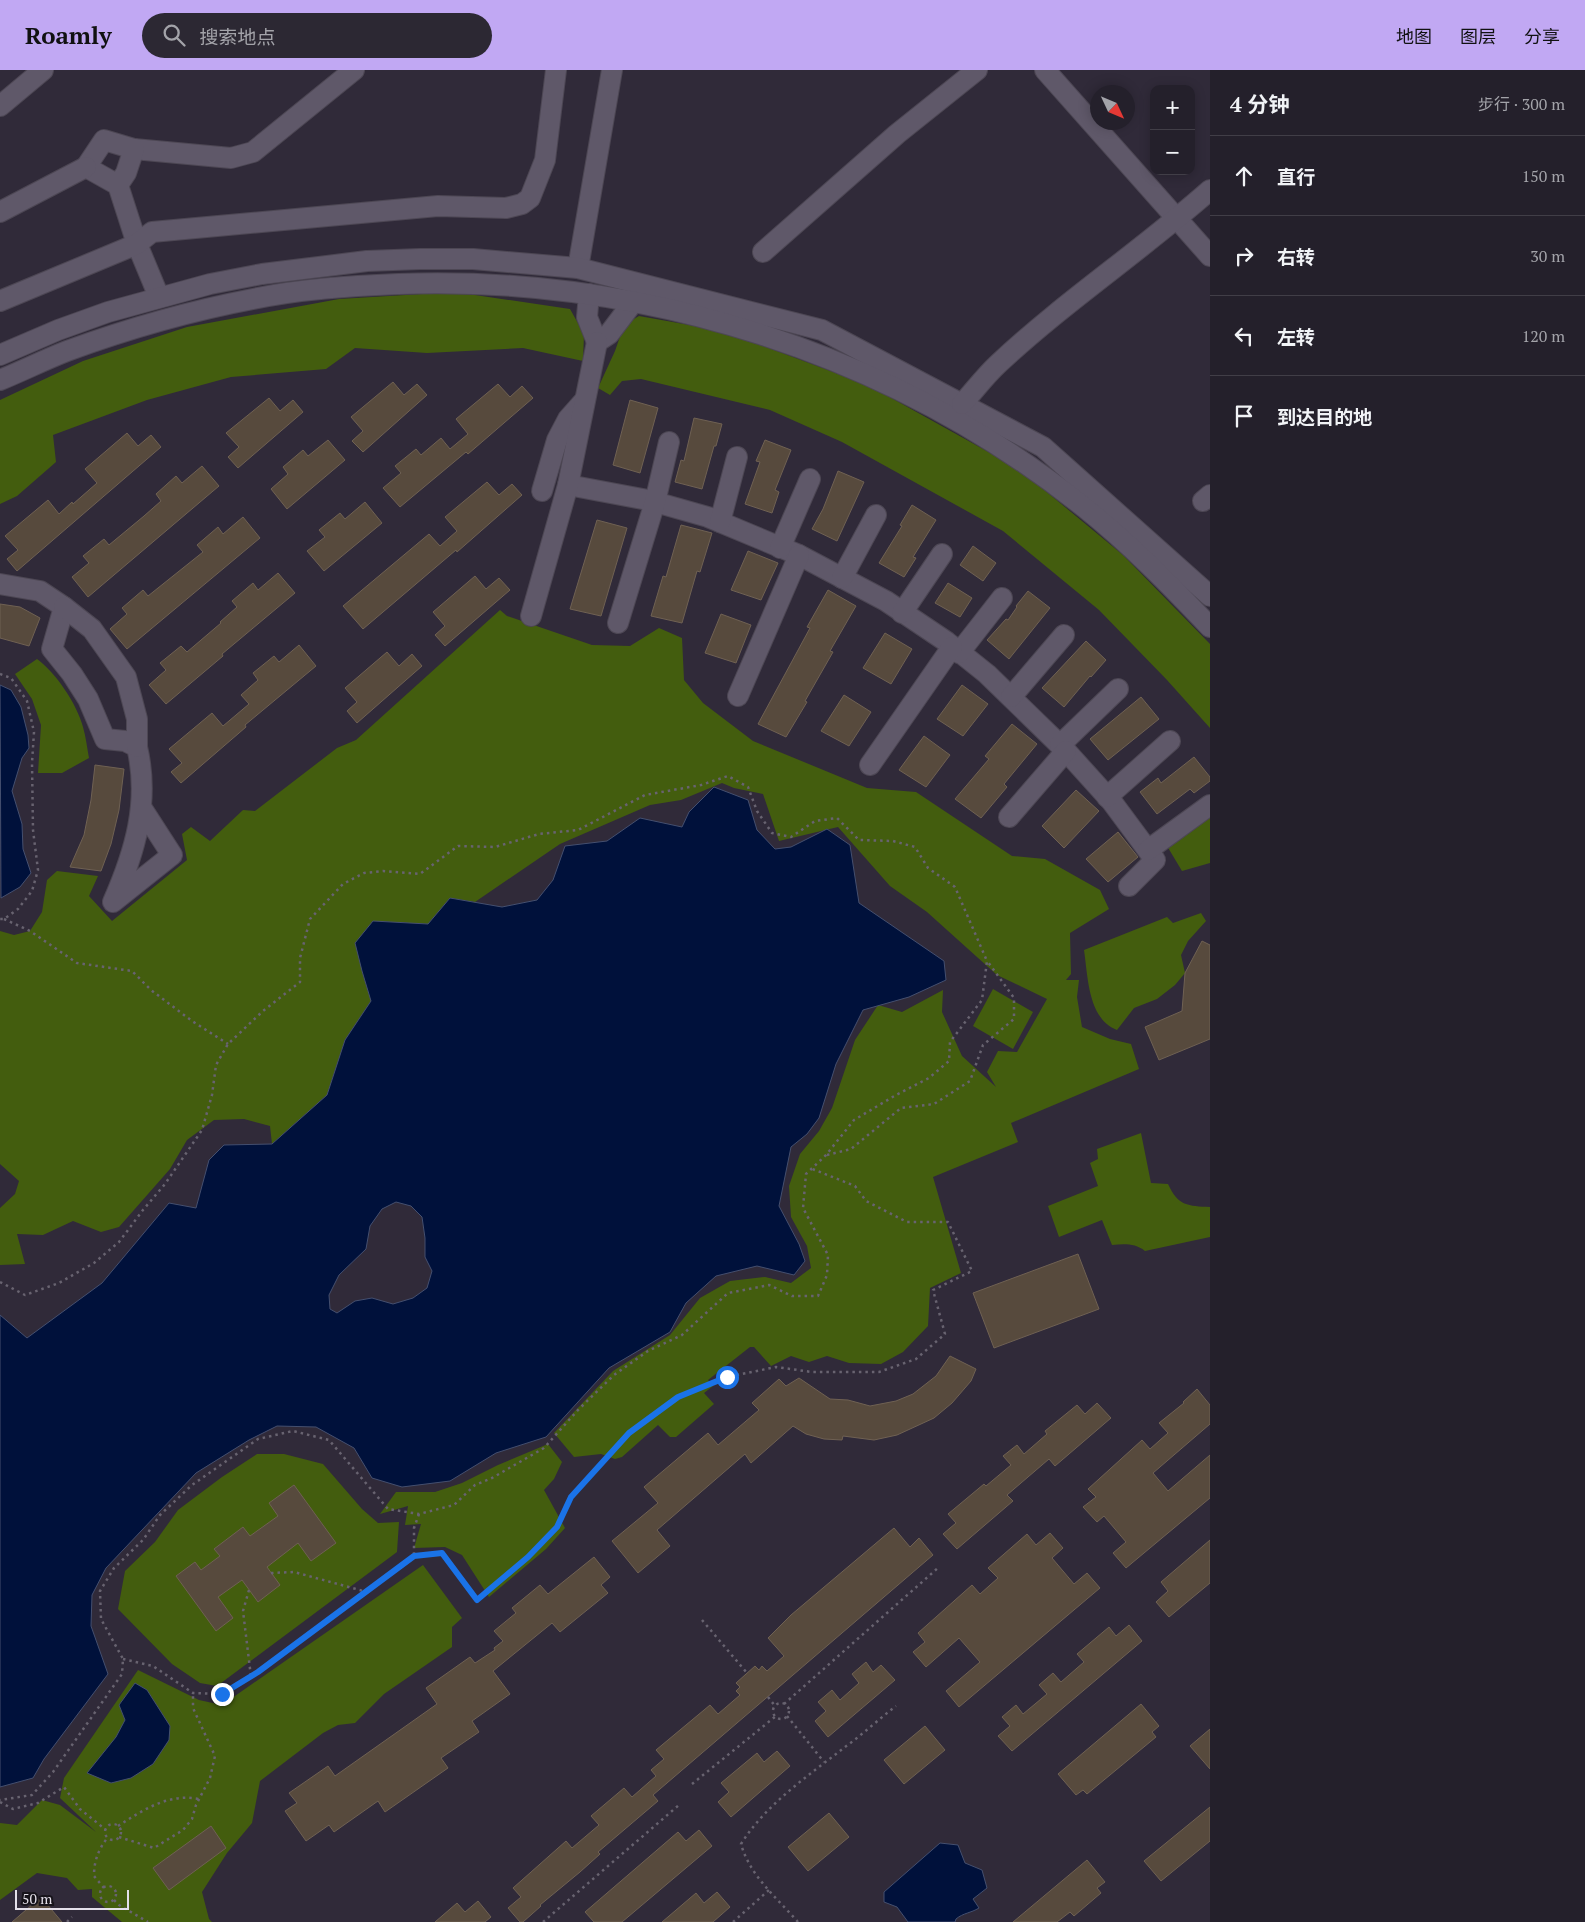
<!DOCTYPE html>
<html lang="zh">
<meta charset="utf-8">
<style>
body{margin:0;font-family:"PT Serif","Noto Sans SC",serif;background:#2c2833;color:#f1f3f6}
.controls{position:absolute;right:15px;top:15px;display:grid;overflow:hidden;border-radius:10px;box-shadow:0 2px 12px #0003}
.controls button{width:45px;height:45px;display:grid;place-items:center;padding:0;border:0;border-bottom:1px solid #413e47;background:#24202b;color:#f1f3f6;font:25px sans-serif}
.compass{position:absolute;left:1090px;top:15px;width:45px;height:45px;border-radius:50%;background:#24202b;box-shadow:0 2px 12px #0003;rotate:134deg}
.scale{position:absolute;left:15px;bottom:12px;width:114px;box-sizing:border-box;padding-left:5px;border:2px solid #e3dfe9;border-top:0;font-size:14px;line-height:18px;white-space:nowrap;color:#e3dfe9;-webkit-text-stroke:4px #17141b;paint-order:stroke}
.stop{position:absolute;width:15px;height:15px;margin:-11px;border:4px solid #1a73e8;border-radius:50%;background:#fff}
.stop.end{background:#1a73e8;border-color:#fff;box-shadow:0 1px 5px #0008}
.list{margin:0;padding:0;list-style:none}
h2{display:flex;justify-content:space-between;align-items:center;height:65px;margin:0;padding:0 20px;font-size:21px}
h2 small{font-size:16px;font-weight:400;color:#a3a3a9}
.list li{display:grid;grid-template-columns:32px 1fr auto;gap:15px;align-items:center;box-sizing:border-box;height:80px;padding:0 20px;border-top:1px solid #413e47}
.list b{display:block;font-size:19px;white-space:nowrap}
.list em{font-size:16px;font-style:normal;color:#a3a3a9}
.icon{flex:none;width:28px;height:28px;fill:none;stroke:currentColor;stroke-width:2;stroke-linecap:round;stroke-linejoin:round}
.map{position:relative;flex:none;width:1210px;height:1852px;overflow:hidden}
header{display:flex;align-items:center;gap:30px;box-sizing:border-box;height:70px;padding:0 25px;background:#c1a8f3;color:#111}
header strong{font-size:24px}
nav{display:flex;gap:28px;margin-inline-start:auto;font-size:18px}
.search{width:350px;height:45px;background:#2c2833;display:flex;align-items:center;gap:12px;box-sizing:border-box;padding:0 18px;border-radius:28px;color:#a3a3a9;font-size:19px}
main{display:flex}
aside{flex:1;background:#24202b}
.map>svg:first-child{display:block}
.green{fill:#435d0e}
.water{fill:#00113b;stroke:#444f6f;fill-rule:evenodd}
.building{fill:#574a3d;stroke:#6f6153}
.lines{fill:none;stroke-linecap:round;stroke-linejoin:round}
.minor-casing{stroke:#4d4754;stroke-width:22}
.path{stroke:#686370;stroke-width:2.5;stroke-dasharray:2.5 4;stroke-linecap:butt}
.minor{stroke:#5f5869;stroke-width:20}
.route{stroke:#1a73e8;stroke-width:6}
</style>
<header>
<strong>Roamly</strong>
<div class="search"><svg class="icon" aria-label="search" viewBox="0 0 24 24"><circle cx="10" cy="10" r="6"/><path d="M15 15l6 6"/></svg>搜索地点</div>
<nav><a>地图</a><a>图层</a><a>分享</a></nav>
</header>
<main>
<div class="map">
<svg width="1210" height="1852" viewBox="0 0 1210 1852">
<rect width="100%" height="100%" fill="#302a39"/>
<!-- green -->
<g class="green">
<polygon points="455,222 570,239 584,264 583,291 523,278 427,283 355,278 326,299 231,307 147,330 53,365 56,392 17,426 0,434 0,330 83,291 187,257 339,229"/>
<polygon points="639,246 723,261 868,315 1019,399 1123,485 1210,574 1210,658 1167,610 1099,540 1003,461 842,372 770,340 641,309 622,311 610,325 598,318 615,281 624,255"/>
<polygon points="500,540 507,546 592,575 630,576 659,558 682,568 684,610 703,633 753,671 867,718 916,722 1012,786 1045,789 1100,820 1109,839 1070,863 1071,904 1066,910 1079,910 1077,927 1082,957 1110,969 1131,974 1139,999 1011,1053 1018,1072 933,1107 961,1203 930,1218 928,1256 903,1282 881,1294 849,1293 827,1286 809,1292 791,1286 771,1296 754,1277 750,1277 708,1310 713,1316 704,1323 714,1334 676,1367 670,1367 658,1355 622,1387 615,1389 601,1384 574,1387 554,1363 613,1301 670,1265 700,1228 730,1211 765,1207 791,1213 811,1198 807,1176 791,1147 789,1116 800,1084 819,1061 832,1038 855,970 878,935 902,942 943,920 942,942 962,986 996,1017 987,1002 998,981 1017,982 1047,929 997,905 927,842 890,816 838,757 779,771 763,724 734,718 722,713 681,730 650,735 560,774 475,832 450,828 428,854 372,851 362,901 371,931 345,970 327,1025 272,1074 270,1056 244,1049 214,1050 187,1070 170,1099 119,1157 101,1162 73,1151 43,1165 17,1164 25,1194 0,1195 0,1138 15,1124 19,1111 0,1094 0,861 14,865 30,861 42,842 47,810 57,801 98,806 89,826 112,851 187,790 182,764 191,757 210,771 243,740 255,741 337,678 356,670"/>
<path d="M37,589C56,603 77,634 83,657C86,667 87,678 89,688L62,703H38L41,655L32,629L15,604Z"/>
<polygon points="1210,746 1210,793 1182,801 1167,776"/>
<path d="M1201,843L1206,851L1188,871L1181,885L1185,903L1175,915L1157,929L1134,938L1117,960C1088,949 1088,907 1084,880L1167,847L1173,853Z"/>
<polygon points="993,919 1033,942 1013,979 973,956"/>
<path d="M1141,1063L1151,1113L1168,1114C1178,1136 1188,1136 1210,1137V1167L1145,1181C1135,1173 1124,1174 1112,1175L1102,1150L1059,1167L1048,1136L1098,1116L1090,1093L1098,1089L1097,1079Z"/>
<polygon points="548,1374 562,1392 554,1409 544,1420 565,1458 546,1479 489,1527 462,1485 445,1477 414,1478 421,1454 405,1455 408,1436 380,1444 396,1422 435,1422 462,1413 498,1395"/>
<polygon points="257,1384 284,1384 323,1394 362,1439 378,1453 399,1452 397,1482 217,1616 200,1613 172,1594 118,1539 125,1501 155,1472 178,1440 222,1407"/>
<polygon points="423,1495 462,1548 452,1557 452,1577 384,1624 355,1653 338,1655 323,1663 260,1711 252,1753 227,1783 202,1822 209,1849 212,1852 122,1852 92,1827 92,1819 78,1820 67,1808 37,1803 0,1830 0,1753 17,1755 42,1730 60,1735 96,1762 60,1728 64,1708 138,1600 199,1630 222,1635"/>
</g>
<!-- water -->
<g class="water">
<polygon points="0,615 11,620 21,637 28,665 29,678 22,688 12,721 22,754 23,779 31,803 20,817 1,828"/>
<path d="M714,717L748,730L757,760L775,779L791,777L827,759L850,775L859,833L944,891L946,910L909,927L863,940L836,994L819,1048L807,1064L791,1077L779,1136L799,1174L805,1191L794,1205L757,1196L716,1206L686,1233L670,1262L609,1298L546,1367L496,1383L450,1411L402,1417L372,1408L354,1378L316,1357L277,1356L249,1370L196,1403L106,1498L92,1525L91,1556L108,1604L44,1689L33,1708L0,1717V1245L27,1268L102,1213L169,1133L196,1138L209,1090L224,1075L272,1074L327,1025L345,970L371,931L362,901L355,873L373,851L428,854L450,828L502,837L537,830L553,810L565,776L607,771L640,748L682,757L689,742ZM396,1132L411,1136L422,1147L425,1168V1187L432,1201L427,1218L413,1228L393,1234L372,1228L355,1231L337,1243L330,1239L329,1225L339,1205L366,1179L370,1156L382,1139Z"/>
<polygon points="135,1613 147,1620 170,1656 169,1670 153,1694 131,1708 111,1713 87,1703 116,1667 125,1650 119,1635"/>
<path d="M940,1773L958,1775L965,1793L982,1800L987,1818L973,1829L979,1838C971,1843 963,1843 956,1849L955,1852H908L897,1837L884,1832V1822Z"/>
</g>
<!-- building -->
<g class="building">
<polygon points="393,312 404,325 417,314 427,325 363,382 352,371 363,361 351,347"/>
<polygon points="498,314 510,327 522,316 533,328 468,384 466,382 400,437 383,418 401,403 395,396 416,379 421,385 441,368 450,379 468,364 456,349"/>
<polygon points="269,328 280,341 293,330 303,342 238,398 228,387 239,377 226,363"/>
<polygon points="630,330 658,338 640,403 613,395"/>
<polygon points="694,348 722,354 716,376 714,376 702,419 675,412 681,390 684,391"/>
<polygon points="127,363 138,376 151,365 161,377 17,501 7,489 18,480 5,466 48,430 59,444 72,432 73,434 97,413 85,399"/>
<polygon points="328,370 345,390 287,439 271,419 288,404 283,397 303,380 308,386"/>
<polygon points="765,370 791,380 775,420 779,422 772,443 745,434 760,392 756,391"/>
<polygon points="202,396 219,416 88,527 72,507 89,493 83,486 104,469 109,475 144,446 161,431 156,424 176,406 182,413"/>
<polygon points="838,401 864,412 837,471 812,459 823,439"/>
<polygon points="487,412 499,425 512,414 522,425 457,482 456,480 363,559 343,536 429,464 440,476 457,461 445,447"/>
<polygon points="365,432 382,453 324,501 307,481 325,467 319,460 340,443 345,449"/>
<polygon points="912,435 936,450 913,487 916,488 904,507 879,493 902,456 900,455"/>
<polygon points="243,447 260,468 127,579 110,559 127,544 122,538 143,520 148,526 203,482 197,475 218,457 223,464"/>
<polygon points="597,450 627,458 601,546 570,539"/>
<polygon points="681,455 712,463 700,502 697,501 682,553 651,546 663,506 666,507"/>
<polygon points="973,476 996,493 983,511 960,495"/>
<polygon points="748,481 778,493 761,530 731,520"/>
<polygon points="278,503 295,523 222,584 223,586 166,634 149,615 166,600 160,593 181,576 187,582 221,553 220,552 237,537 232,531 253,513 258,520"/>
<polygon points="475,506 486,519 499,508 510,520 445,576 435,565 445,556 433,542"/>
<polygon points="948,513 972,528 960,547 935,533"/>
<polygon points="828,520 856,536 830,581 833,582 805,631 807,632 786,667 758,654 810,558 807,557"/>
<polygon points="1028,521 1050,538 1009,589 987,570 1006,549 1008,550 1017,537 1016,536"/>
<polygon points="0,534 20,537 40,548 29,576 0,568"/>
<polygon points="721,544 751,555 736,593 705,583"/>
<polygon points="885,563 912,579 891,614 863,598"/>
<polygon points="1086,571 1106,590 1091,607 1090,606 1064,637 1042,618"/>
<polygon points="299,575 316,596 245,655 246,657 181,713 171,702 182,693 169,679 212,643 223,656 249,634 241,625 258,610 253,603 274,586 279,592"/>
<polygon points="387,582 399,596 412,584 422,596 357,653 347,641 357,632 345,618"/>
<polygon points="962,615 988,634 963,666 937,649"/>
<polygon points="844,625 871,642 849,676 821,661"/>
<polygon points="1141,627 1159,649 1108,690 1090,669"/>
<polygon points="1012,654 1037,674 1004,714 1007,717 981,748 955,729 989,689 985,686"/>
<polygon points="924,666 950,685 926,717 899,700"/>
<polygon points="1194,687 1210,707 1210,711 1194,723 1190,719 1157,744 1140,722 1158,708 1161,713"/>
<polygon points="95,695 124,699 119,740 111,774 101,801 70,797 84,765 91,730"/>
<polygon points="1076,720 1099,741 1064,778 1042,756"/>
<polygon points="1118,762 1138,787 1108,812 1086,789"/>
<polygon points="1202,871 1210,875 1210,969 1159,990 1145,957 1182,941 1185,903"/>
<polygon points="1078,1184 1099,1239 994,1278 973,1223"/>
<polygon points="950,1286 976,1299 971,1311 952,1333 934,1348 897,1365 874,1370 843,1366 842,1370 824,1369 806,1364 793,1356 751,1393 745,1384 657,1460 670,1476 638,1503 612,1471 658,1433 644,1417 708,1363 718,1375 759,1340 752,1333 779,1309 786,1316 799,1308 830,1329 848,1330 870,1336 896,1331 913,1324 936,1306"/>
<polygon points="1197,1319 1210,1335 1210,1354 1153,1403 1168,1421 1210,1385 1210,1428 1126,1498 1113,1483 1126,1472 1104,1446 1097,1452 1083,1437 1096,1427 1088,1419 1142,1370 1150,1379 1168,1363 1159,1353 1184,1333 1183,1332"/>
<polygon points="1097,1333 1111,1348 1055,1396 1049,1389 1007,1425 1013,1431 957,1479 943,1464 956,1453 948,1444 984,1414 986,1416 1011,1395 1003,1386 1017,1375 1024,1384 1047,1364 1045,1361 1077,1335 1085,1344"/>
<polygon points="294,1415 336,1473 311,1491 298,1473 267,1497 280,1515 258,1532 242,1510 218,1527 233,1548 216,1561 176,1506 195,1492 201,1500 220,1486 214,1479 243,1457 250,1466 278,1446 269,1433"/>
<polygon points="894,1458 910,1477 919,1468 933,1485 653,1725 658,1731 598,1782 600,1784 580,1802 540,1835 541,1836 523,1852 520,1852 508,1838 521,1827 513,1818 566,1771 572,1778 599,1755 591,1746 624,1718 632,1727 656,1706 651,1700 664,1689 656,1680 710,1635 718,1644 740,1625 736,1621 740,1617 736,1613 755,1596 759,1600 762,1596 767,1601 784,1586 768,1568 791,1545"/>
<polygon points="1050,1463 1063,1478 1052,1488 1074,1514 1087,1503 1100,1518 959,1637 946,1621 980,1592 959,1568 926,1597 913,1582 925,1572 918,1563 972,1515 980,1524 998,1508 988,1498 1027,1464 1036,1475"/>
<polygon points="1210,1470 1210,1513 1169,1547 1156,1532 1168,1521 1161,1512"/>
<polygon points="594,1487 610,1507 601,1515 608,1523 560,1562 552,1553 493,1601 510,1624 472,1651 479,1662 441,1688 448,1698 385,1742 378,1731 334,1762 329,1755 306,1771 285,1741 297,1733 289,1723 328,1696 335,1706 437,1634 426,1618 470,1587 475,1593 495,1580 494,1578 503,1571 494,1561 516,1543 512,1538 540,1515 548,1524"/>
<polygon points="1129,1555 1142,1571 1012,1681 998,1666 1010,1656 1002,1647 1016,1635 1023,1644 1047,1624 1039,1615 1053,1603 1061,1612 1084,1592 1077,1584 1109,1557 1116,1566"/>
<polygon points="866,1592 873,1602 881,1595 895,1610 828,1667 815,1651 826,1641 818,1632 832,1620 840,1630 859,1613 852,1604"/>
<polygon points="1141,1634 1159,1656 1152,1662 1156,1667 1087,1724 1083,1720 1076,1725 1058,1704"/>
<polygon points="925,1656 945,1680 904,1714 884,1690"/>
<polygon points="1210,1659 1210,1699 1190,1676"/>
<polygon points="777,1681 790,1696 731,1747 718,1732 729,1722 721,1713 757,1683 764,1692"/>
<polygon points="1210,1737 1210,1771 1161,1811 1144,1791"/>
<polygon points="829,1743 849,1767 808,1801 788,1777"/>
<polygon points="211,1756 226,1778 169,1820 153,1798"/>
<polygon points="699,1760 712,1776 622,1852 594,1852 585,1842 678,1762 686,1771"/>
<polygon points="1087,1790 1105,1812 1097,1818 1101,1823 1074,1846 1070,1842 1057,1852 1013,1852"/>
<polygon points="717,1822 730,1837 713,1852 662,1852 696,1823 704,1833"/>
<polygon points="41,1827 62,1852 12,1852"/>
<polygon points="478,1831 491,1847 485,1852 435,1852 457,1833 465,1842"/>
</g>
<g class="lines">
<!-- minor casing -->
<g class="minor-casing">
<g id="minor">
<polyline points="1045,0 1210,186"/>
<polyline points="0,36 43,0"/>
<polyline points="134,79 231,88 253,82 354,0"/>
<polyline points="118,115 126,103 134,79 104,70 86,97 118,115 137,174 159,227"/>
<polyline points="0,142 86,97"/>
<polyline points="763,182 897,64 977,0"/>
<polyline points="578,198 612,0"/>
<polyline points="589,224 587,247 597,272 609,264 634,231"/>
<polyline points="0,231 137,174 152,162 438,136 506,138 522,134 530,128 545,90 556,0"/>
<polyline points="0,285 58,260 108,242 210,214 262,204 367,191 420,189 473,189 578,198 822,260 1043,377 1210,526"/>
<path d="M0,310C22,301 44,290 67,281C127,259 190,241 253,229C300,219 350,216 398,214C644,205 892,283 1085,438C1130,474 1170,515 1210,557"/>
<path d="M962,334C974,321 985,306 998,294C1064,232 1141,181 1210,120"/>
<polyline points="568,415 648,430 708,447 799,485 886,531 947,572 987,604 1066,681 1112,732 1155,790 1129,816"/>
<polyline points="542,421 557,370 568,349 584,331"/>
<polyline points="1203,431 1210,425"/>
<polyline points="720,452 737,387"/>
<polyline points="780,478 810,409"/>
<polyline points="842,508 876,445"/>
<path d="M0,514L40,521L64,537L52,579L72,604L88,629L105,669L125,671L137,677C150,732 135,782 113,832L172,785L141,737"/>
<polyline points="64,537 92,559 126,607 137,649 137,677"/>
<polyline points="902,543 942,484"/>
<polyline points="531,546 568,415 597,272"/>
<polyline points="618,553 655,432 669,372"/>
<polyline points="959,583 1002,528"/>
<polyline points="738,626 799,485"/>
<polyline points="1011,627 1064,565"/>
<polyline points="1060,675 1118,619"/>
<polyline points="870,695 952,577"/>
<polyline points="1107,727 1170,671"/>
<polyline points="1009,747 1066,681"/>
<polyline points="1148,780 1210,735"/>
</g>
</g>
<!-- path -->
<g class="path">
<polyline points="0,604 11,608 27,631 34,662 32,693 33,760 38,800 32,821 18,839 4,849 0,849"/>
<polyline points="4,849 30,861 77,893 132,901 151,920 192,951 228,974"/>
<polyline points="827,1085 851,1079 901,1038 934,1034 970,1011 983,975 1014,949 1014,928 988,892"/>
<polyline points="0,1212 25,1225 59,1213 94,1193 119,1172 143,1140 165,1114 202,1060 212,1025 216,995 228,974 263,941 300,912 300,888 310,849 343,814 364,803 383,801 420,804 458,776 495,777 539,764 578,760 645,725 701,715 728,706 748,717 757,741 772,763 791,767 815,751 837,748 859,770 893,771 915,777 928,798 955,817 987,891 982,930 950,972 949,991 929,1008 896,1025 854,1050 826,1085 806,1104 803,1138 828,1185 827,1205 818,1226 792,1226 769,1215 728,1223 682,1265 648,1281 614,1305 578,1340 544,1378 492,1408 475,1415 454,1435 419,1444 388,1439 329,1370 293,1361 258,1369 192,1415 160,1445 143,1470 114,1498 100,1521 101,1549 123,1589 122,1604 53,1702 32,1725 0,1730"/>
<polyline points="419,1444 414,1458 414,1486 442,1483 477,1530 528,1487 557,1457 571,1427 629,1363 678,1327 727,1307 776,1297 812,1302 879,1302 916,1289 945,1264 933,1220 972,1201 948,1152 907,1152 866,1131 855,1116 810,1098"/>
<polyline points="271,1503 294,1502 367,1522"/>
<polyline points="249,1520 243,1541 251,1607"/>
<polyline points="702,1550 747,1603"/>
<polyline points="123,1589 153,1596 193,1623 222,1624 258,1602 414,1486"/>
<polyline points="768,1627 775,1636"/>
<circle cx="781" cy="1641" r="8"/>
<polyline points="784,1634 939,1497"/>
<polyline points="787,1646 824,1692"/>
<polyline points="692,1714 776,1646"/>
<polyline points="0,1732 13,1739 38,1733 64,1717 80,1739 106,1760"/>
<circle cx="113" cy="1762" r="8"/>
<path d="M118,1756C143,1740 168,1723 199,1729"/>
<polyline points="119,1767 154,1778 183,1760 192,1749 196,1735 210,1708 215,1686 193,1638 193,1623"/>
<circle cx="108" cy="1824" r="8"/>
<path d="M104,1818L94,1806C94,1791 98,1780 108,1767"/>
<polyline points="114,1830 119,1835 148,1852"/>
<polyline points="67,1852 72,1847"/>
<polyline points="543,1852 679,1735"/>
<polyline points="733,1852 769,1820"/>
<path d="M798,1852C776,1827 750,1806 741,1774C766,1734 808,1706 845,1677C863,1664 879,1649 896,1636"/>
</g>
<!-- minor -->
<use href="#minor" class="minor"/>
</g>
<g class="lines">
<!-- route -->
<polyline class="route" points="222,1624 258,1602 414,1486 442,1483 477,1530 528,1487 557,1457 571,1427 629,1363 678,1327 727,1307"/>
</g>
</svg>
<div class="controls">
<button>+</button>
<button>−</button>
</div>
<svg class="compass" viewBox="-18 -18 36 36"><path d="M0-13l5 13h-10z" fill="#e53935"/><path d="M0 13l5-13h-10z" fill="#a3a3a9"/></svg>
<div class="scale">50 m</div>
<div class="stop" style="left:727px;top:1307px"></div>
<div class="stop end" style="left:222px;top:1624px"></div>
</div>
<aside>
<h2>4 分钟<small>步行 · 300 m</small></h2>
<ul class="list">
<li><svg class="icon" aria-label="ahead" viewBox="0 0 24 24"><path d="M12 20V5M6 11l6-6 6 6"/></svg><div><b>直行</b></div><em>150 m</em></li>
<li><svg class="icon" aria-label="right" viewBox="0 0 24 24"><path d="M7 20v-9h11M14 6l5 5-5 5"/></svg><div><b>右转</b></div><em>30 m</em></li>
<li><svg class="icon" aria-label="left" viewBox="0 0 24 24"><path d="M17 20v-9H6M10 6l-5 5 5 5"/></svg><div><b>左转</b></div><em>120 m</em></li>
<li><svg class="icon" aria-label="arrive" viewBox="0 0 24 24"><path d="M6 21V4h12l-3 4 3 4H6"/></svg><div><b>到达目的地</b></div></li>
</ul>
</aside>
</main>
